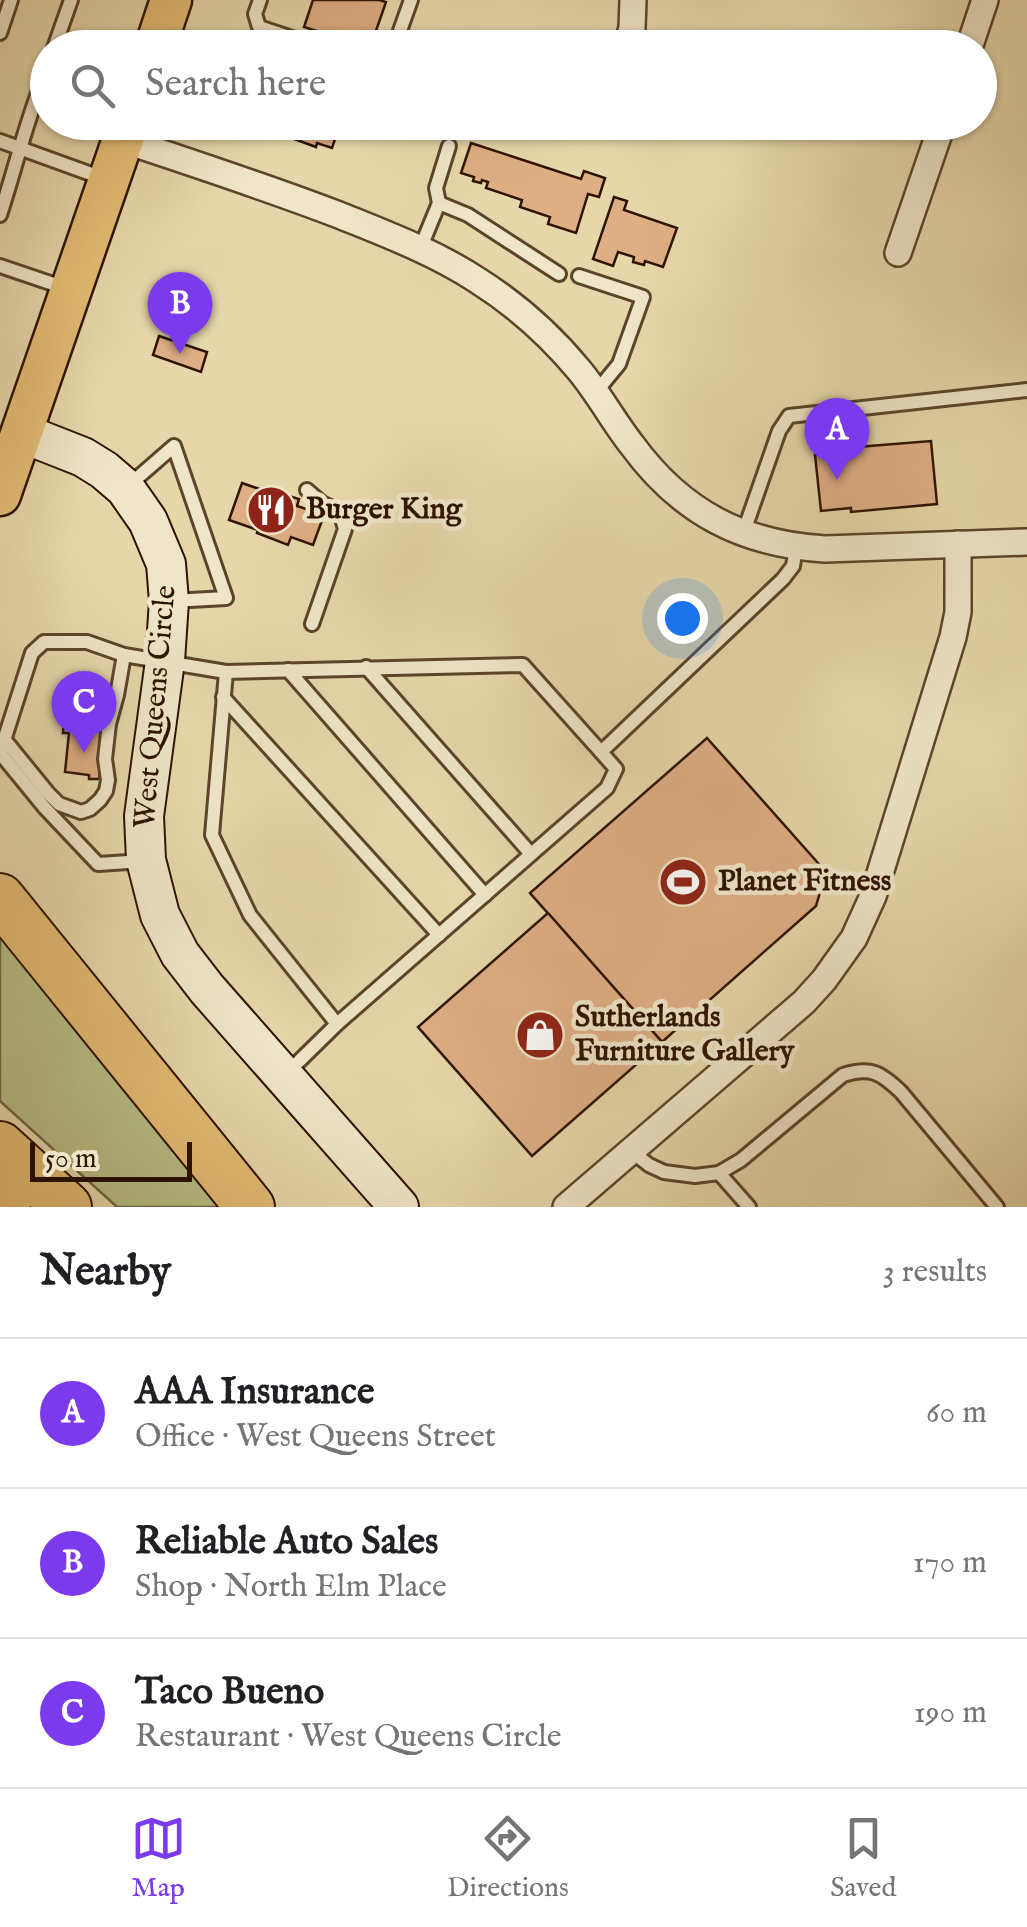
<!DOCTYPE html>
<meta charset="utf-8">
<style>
body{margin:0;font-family:"IM FELL English",serif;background:#f6f6f6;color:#202124}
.scale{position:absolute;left:30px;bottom:25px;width:162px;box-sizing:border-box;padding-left:10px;border:5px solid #2e1300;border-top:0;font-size:28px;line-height:35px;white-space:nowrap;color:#2e1300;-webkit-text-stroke:8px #efe5c8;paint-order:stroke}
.you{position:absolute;left:682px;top:618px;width:35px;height:35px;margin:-25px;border:8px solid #fff;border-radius:50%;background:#1a73e8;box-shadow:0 0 0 15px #1a73e833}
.badge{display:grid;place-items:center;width:65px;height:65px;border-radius:50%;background:#7c3aed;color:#fff;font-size:32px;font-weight:700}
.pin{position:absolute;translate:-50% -82px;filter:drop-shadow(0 2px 5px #0008)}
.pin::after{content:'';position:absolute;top:52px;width:35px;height:30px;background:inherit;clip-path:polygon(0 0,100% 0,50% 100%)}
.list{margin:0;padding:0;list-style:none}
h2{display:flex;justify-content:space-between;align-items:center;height:130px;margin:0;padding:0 40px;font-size:42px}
h2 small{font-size:32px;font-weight:400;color:#757577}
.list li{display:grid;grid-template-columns:65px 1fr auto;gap:30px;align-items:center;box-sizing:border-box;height:150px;padding:0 40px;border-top:2px solid #e0e0e0}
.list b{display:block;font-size:38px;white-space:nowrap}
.list p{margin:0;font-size:32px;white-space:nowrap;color:#757577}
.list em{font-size:32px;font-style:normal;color:#757577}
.icon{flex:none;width:55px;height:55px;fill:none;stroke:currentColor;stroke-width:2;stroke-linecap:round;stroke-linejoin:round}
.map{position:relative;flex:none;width:1027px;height:1207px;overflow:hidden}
.search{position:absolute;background:#fff;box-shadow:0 2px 8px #0004;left:30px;right:30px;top:30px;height:110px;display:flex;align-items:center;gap:25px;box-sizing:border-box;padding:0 35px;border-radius:55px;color:#757577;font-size:38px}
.sheet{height:580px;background:#fff}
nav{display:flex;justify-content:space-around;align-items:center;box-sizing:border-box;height:140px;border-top:2px solid #e0e0e0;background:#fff;font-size:28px;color:#757577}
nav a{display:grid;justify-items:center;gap:5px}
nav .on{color:#7c3aed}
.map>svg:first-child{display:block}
.green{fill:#b7be87;stroke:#726844;stroke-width:2.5}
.building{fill:#deae84;stroke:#2e1300;stroke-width:2.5}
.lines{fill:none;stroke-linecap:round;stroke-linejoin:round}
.lane-casing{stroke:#5c442a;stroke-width:18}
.street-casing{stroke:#5c442a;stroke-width:30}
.secondary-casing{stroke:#2e1300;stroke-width:42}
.primary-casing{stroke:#2e1300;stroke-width:45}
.highway-casing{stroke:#2e1300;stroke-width:52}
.lane{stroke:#efe5c8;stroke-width:12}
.street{stroke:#efe5c8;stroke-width:25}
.secondary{stroke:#efe5c8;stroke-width:38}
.primary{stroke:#e3bc75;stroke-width:40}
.highway{stroke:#e3bc75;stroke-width:48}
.labels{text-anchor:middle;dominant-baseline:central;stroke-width:9;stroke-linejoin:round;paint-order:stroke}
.poi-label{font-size:30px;font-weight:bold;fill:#2e1300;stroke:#efe5c8;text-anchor:start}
.street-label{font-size:30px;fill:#2e1300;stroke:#efe5c8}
</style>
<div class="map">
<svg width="1027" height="1207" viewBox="0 0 1027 1207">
<rect width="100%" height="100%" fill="#e6d7aa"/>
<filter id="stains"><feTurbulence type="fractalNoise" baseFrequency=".002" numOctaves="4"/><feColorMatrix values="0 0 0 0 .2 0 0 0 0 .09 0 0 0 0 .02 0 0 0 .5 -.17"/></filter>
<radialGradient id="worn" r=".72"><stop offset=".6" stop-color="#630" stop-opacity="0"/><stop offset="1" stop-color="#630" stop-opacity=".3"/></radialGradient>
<!-- green -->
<polygon class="green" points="0,931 223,1207 117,1207 0,1101"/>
<!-- building -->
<g class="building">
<polygon points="313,0 379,0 386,2 370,48 304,27"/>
<polygon points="248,122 341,122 332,148 317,143 316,147"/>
<polygon points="471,143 581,179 584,171 605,178 599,197 588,194 576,233 548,224 550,217 520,207 522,200 486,188 488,182 482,180 481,183 473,181 474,177 461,173"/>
<polygon points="614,197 627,201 624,210 677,228 663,267 645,261 644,265 633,262 634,257 618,252 613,266 593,259"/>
<polygon points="159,336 207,352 201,372 153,355"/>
<polygon points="931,441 937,504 851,512 851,508 821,511 815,455 846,453 845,448"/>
<polygon points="242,483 285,498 286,495 299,499 297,506 324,515 313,545 291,537 288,545 257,533 258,530 229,520"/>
<polygon points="74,692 107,695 105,715 107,715 105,718 99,779 89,779 89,775 65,772 69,733 63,733 65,710 72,710"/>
<polygon points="707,738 826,872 816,906 662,1042 530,893"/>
<polygon points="548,913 662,1042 532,1156 418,1027"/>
</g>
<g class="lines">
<!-- lane casing -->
<g class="lane-casing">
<g id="lane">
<polyline points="260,0 255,14 259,27 322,48"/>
<polyline points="0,33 11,0"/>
<polyline points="54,48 71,0"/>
<polyline points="390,48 396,42 411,0"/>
<polyline points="0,141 105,179"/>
<polyline points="439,203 436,188 449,146"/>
<path d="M0,215C15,169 26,122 44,77"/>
<polyline points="420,249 439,203 468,215 559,274"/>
<polyline points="0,266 68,289"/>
<polyline points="579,276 643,297 619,364 596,392"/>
<polyline points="128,486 174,446 226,598 172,601"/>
<polyline points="307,490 322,503 340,512 345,529 312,624"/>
<polyline points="743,534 779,431 789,416 1027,390"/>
<polyline points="366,667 531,854"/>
<polyline points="288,670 485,895"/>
<polyline points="226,672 212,835 250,915 337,1024"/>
<polyline points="223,697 439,935"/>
<polyline points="4,739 48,793 59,804 81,812 90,809 100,800 106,791 108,780 105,759 109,724 117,695 124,655"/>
<polyline points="144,861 98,864 45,808 0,753 32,653 44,642 87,642 124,655 226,672 523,665 601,752 783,579 793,566 796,548"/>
<polyline points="286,1074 337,1024 607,788 616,769 601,752"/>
<path d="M630,1150L649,1165L664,1172L695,1176L719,1173L741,1160L843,1075C871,1066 881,1073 901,1092L997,1207"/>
<polyline points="719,1173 749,1207"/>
</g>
</g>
<!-- street casing -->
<g class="street-casing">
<g id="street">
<polyline points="626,48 632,28 633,0"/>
<polyline points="969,48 985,0"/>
<path d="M123,140C196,164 268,188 339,215C386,234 434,252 477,280C515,304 550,335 579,370C599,394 613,421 632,445C681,512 742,544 825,549L1027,542"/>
<polyline points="898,253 943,122"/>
<polyline points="566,1207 804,1002 824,980 854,938 873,896 953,637 958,612 958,544"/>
</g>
</g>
<!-- secondary casing -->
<g class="secondary-casing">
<polyline id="secondary" points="22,433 83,457 104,470 125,488 148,521 166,564 169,601 165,661 144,816 146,860 160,915 180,954 207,989 399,1207"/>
</g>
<!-- primary casing -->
<g class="primary-casing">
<g id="primary">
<polyline points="155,48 171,0"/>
<polyline points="0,495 129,122"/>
</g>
</g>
<!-- highway casing -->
<g class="highway-casing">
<g id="highway">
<polyline points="0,898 250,1207"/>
<polyline points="0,1146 67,1207"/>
<polyline points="0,1201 6,1207"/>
</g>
</g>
<!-- lane -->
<use href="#lane" class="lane"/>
<!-- street -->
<use href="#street" class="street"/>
<!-- secondary -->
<use href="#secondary" class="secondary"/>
<!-- primary -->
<use href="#primary" class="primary"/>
<!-- highway -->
<use href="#highway" class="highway"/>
</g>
<!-- icons -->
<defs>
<g id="restaurant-disc" transform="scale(2.5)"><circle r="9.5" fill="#8f2418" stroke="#efe5c8"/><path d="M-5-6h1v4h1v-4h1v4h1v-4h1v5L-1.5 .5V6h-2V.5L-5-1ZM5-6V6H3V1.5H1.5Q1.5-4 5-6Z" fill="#fff"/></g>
<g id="stadium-disc" transform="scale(2.5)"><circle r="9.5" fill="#8f2418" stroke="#efe5c8"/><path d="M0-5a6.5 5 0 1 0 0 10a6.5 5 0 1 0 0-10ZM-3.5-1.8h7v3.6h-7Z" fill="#fff"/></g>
<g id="shop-disc" transform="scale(2.5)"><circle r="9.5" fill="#8f2418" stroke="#efe5c8"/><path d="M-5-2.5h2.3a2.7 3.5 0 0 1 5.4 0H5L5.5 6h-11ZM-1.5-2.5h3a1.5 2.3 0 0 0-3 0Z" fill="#fff"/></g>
</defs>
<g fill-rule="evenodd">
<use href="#restaurant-disc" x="271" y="510"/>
<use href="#stadium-disc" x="683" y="882"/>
<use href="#shop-disc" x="540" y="1035"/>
</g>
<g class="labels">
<!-- poi labels -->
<g class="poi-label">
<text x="306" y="510">Burger King</text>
<text x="718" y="882">Planet Fitness</text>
<text x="575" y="1018">Sutherlands<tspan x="575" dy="34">Furniture Gallery</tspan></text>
</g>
<!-- street labels -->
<g class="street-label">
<text transform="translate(156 707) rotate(-85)">West Queens Circle</text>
</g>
</g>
<rect width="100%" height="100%" filter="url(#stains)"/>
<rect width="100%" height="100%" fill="url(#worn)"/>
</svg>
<div class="scale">50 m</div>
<div class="you"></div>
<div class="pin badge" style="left:837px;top:480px">A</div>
<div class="pin badge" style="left:180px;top:354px">B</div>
<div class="pin badge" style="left:84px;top:753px">C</div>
<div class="search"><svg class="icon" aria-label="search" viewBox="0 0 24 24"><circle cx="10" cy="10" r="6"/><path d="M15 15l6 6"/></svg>Search here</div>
</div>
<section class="sheet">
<h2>Nearby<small>3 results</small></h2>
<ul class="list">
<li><span class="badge">A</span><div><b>AAA Insurance</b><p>Office · West Queens Street</p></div><em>60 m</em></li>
<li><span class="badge">B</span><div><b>Reliable Auto Sales</b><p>Shop · North Elm Place</p></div><em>170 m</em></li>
<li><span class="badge">C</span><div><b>Taco Bueno</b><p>Restaurant · West Queens Circle</p></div><em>190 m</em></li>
</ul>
</section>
<nav>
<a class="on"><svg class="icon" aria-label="map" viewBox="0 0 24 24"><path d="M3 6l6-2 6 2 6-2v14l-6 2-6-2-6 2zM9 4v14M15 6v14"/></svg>Map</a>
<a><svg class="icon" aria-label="directions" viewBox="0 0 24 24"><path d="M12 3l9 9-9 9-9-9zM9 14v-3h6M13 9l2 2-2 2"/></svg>Directions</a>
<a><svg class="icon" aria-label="saved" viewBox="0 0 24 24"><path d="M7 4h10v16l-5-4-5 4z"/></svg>Saved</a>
</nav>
